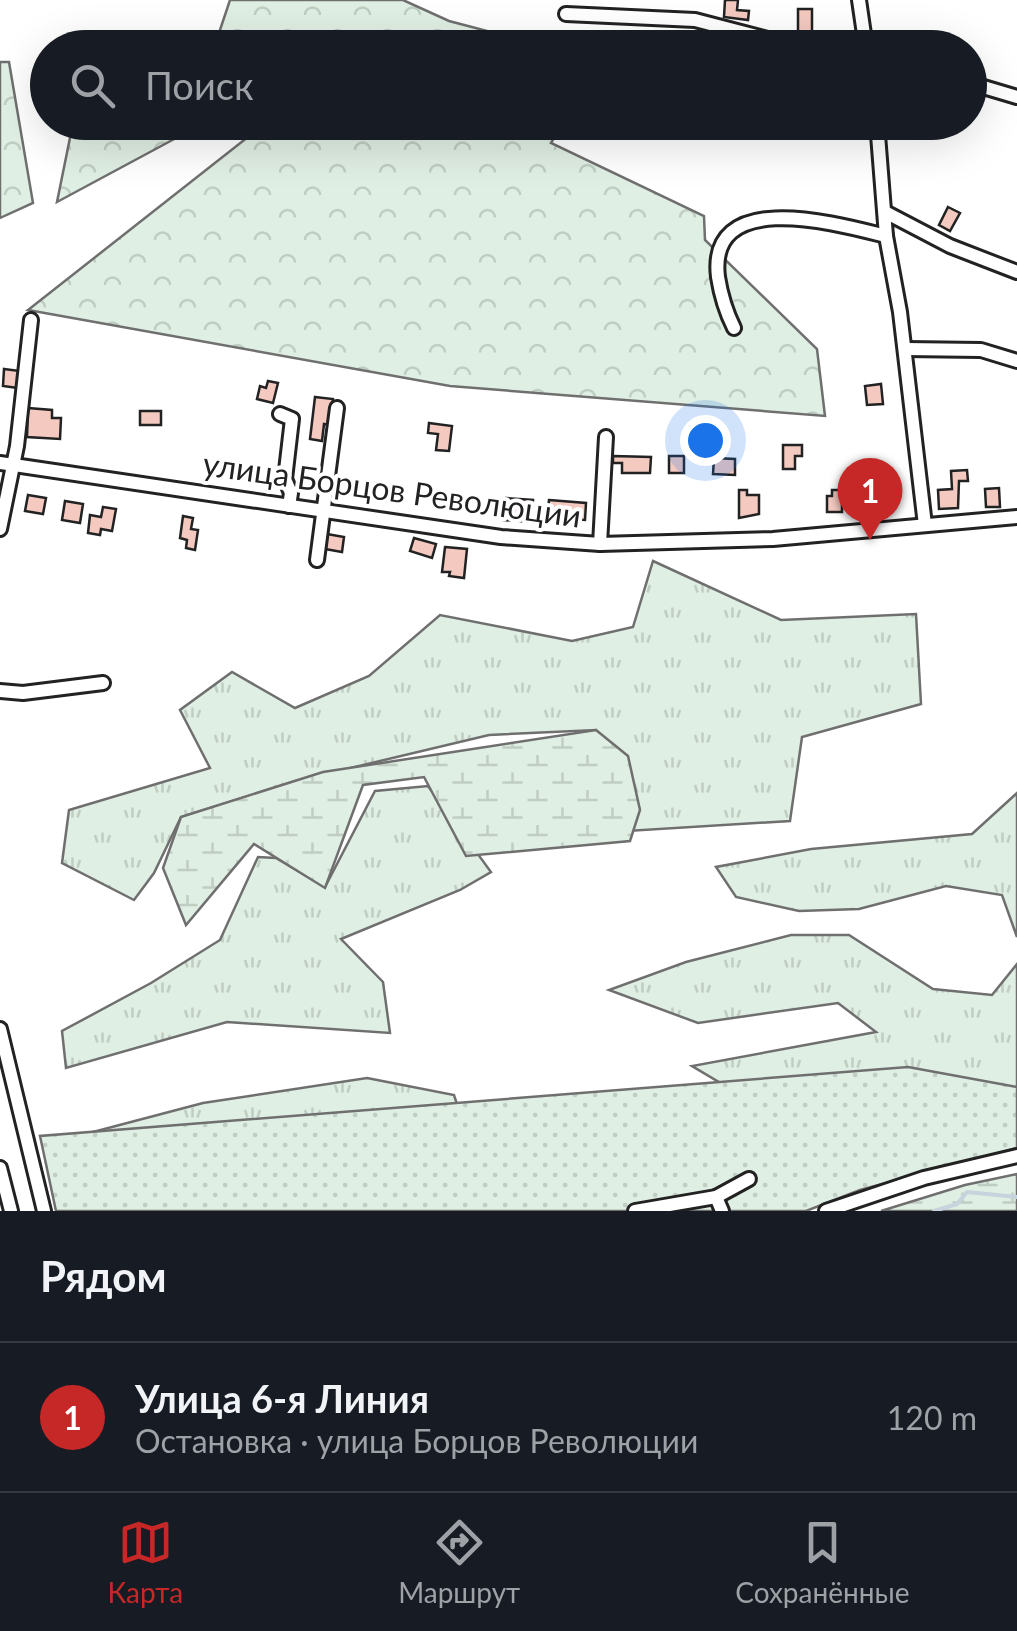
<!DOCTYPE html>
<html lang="ru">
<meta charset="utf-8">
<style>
body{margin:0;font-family:Lato,sans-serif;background:#242831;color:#f1f3f6}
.you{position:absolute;left:705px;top:440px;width:35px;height:35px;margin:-25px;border:8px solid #fff;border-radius:50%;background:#1a73e8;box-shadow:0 0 0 15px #1a73e833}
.badge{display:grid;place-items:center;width:65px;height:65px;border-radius:50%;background:#c62828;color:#fff;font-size:32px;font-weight:700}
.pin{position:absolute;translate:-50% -82px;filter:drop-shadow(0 2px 5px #0008)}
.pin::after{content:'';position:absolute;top:52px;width:35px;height:30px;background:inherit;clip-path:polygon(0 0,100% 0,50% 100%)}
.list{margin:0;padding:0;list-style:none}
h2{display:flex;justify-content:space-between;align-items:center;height:130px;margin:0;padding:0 40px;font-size:42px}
h2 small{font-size:32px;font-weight:400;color:#9ea1a6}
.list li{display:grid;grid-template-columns:65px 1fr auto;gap:30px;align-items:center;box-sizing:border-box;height:150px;padding:0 40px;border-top:2px solid #363941}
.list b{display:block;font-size:38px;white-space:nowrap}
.list p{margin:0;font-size:32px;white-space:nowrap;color:#9ea1a6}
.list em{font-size:32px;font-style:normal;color:#9ea1a6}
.icon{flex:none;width:55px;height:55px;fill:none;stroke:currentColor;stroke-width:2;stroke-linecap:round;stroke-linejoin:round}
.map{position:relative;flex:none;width:1017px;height:1211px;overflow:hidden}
.search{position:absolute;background:#171b24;box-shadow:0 10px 40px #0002;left:30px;right:30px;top:30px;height:110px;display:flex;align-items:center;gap:25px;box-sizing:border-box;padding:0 35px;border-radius:55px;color:#9ea1a6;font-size:38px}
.sheet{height:280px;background:#171b24}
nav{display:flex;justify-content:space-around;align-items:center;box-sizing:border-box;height:140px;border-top:2px solid #363941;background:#171b24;font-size:28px;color:#9ea1a6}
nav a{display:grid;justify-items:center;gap:5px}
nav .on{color:#c62828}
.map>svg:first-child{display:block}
.grass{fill:url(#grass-tufts);stroke:#6f6f6f;stroke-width:2.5}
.forest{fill:url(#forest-crowns);stroke:#6f6f6f;stroke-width:2.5}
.wetland{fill:url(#wetland-marsh);stroke:#6f6f6f;stroke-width:2.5}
.garden{fill:url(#garden-dots);stroke:#6f6f6f;stroke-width:2.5}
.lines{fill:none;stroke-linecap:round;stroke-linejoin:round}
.stream{stroke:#c7d3dd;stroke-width:4}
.building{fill:#f3c9c0;stroke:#222;stroke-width:2.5}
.minor-casing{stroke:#222;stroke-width:18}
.minor{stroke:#fff;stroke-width:12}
.labels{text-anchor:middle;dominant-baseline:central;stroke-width:8;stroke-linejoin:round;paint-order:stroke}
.street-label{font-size:32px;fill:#222;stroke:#fff}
</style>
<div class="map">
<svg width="1017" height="1211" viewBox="0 0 1017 1211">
<defs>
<pattern id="grass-tufts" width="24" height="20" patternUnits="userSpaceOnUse" patternTransform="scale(2.5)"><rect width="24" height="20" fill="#e0efe3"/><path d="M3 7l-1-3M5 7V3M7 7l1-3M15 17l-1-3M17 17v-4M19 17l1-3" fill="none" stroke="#c0cdc2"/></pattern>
<pattern id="forest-crowns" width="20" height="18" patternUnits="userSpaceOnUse" patternTransform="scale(2.5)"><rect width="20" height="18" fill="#e0efe3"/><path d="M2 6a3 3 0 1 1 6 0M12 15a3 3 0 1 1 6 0" fill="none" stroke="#c0cdc2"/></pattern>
<pattern id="wetland-marsh" width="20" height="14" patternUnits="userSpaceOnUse" patternTransform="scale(2.5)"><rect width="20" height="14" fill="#e0efe3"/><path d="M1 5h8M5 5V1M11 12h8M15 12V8" fill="none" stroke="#c0cdc2"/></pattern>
<pattern id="garden-dots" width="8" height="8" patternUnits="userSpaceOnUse" patternTransform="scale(2.5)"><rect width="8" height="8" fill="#e0efe3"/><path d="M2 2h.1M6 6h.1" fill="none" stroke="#c0cdc2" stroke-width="1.8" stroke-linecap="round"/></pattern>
</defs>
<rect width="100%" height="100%" fill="#fff"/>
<!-- grass -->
<g class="grass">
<polygon points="653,561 781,620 916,614 921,704 802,737 790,821 611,832 596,730 489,735 296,781 181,817 154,873 134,900 62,863 69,810 210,768 180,710 232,672 295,708 369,676 440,615 572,641 633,627"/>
<polygon points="428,786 491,872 460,890 341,939 383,982 390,1033 227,1022 66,1068 62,1031 151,983 220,940 258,857 276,858 325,887 375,791"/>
<polygon points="1017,793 1017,937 1002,895 946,886 859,909 799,911 736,897 716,867 811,849 972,834"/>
<polygon points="791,935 849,935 933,989 992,995 1017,964 1017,1109 756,1104 692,1066 876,1032 838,1003 698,1023 609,990 686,962"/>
<polygon points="367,1078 454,1095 486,1191 93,1132 203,1103"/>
</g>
<!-- forest -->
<g class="forest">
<polygon points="230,0 403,0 449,21 548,47 118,47 135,42 217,39"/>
<polygon points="0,62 9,62 33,203 0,218"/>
<polygon points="73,123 73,122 204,123 57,202"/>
<polygon points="232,123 563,123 551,143 704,216 705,240 817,349 825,416 450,386 28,310 248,137"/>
</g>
<!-- wetland -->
<g class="wetland">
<polygon points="596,730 628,756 640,810 630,841 466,856 424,777 363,785 325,888 254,844 186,925 163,868 181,817 323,772"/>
<polygon points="1017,1174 1017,1211 881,1211 965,1185"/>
</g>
<!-- garden -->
<polygon class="garden" points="908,1067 1017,1087 1017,1148 860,1190 806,1211 56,1211 40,1136"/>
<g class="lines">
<!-- stream -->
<polyline class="stream" points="934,1211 957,1204 967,1192 1017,1197"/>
</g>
<!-- building -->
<g class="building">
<polygon points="725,0 738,0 737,10 749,11 748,20 724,17"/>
<rect x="798" y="9" width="14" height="25"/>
<polygon points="948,207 960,213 950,231 939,225"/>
<polygon points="4,369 20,371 18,388 3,386"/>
<polygon points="268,381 278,383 273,403 257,399 260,386 266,388"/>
<polygon points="881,384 883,404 867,405 865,386"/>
<polygon points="315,397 333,399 330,425 324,424 322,441 310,439"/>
<polygon points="28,408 52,410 52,418 61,418 60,439 27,437"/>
<rect x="140" y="411" width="21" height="14"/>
<polygon points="429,423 452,426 449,451 436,450 438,434 428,433"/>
<polygon points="783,445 802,445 802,456 795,456 795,469 783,469"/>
<polygon points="613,456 651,457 650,473 622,473 622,463 613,463"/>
<rect x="669" y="456" width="15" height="17"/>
<polygon points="714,458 735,459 735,475 713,474"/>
<polygon points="967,470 968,481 959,481 958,508 939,509 938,490 952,489 951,471"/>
<polygon points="999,488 1000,507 986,507 985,489"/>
<polygon points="739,490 747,490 747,495 759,495 759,514 739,518"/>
<polygon points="832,490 842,490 842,512 827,512 827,496 832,496"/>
<polygon points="28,495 46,498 43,514 25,511"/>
<polygon points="506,498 533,500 531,522 504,520"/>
<polygon points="549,500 586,503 585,520 547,517"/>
<polygon points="65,501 83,504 80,523 62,520"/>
<polygon points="103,507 116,509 112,531 101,529 100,535 88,533 90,515 101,517"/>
<polygon points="183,516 193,518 191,529 198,530 195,550 186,548 187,540 180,538"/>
<polygon points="327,534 344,537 342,552 325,549"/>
<polygon points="414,538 436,544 432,558 410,551"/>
<polygon points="445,547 467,549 464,578 449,576 450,572 442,572"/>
</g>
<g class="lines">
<!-- minor casing -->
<g class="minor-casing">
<g id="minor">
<polyline points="859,0 866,48"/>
<polyline points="566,14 695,20 791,45 817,48"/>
<polyline points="970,83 1017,97"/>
<polyline points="877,122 886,236 900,312 925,525"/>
<polyline points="885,212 950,246 1017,272"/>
<path d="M734,328C725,310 721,296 718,277C707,187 838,224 886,236"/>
<polyline points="905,349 981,350 1017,361"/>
<polyline points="280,414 292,419 285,479 291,493 289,506"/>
<polyline points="0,463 501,537 600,544 773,539 1017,517"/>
<polyline points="0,529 17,446 31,320"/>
<polyline points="600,544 606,437"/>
<polyline points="317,560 337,408"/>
<polyline points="0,691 23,693 103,683"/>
<polyline points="0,1029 44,1211"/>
<polyline points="0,1168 11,1211"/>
<polyline points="716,1197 749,1179"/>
<polyline points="635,1211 716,1197 722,1211"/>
<polyline points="826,1211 924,1178 1017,1156"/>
</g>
</g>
<!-- minor -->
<use href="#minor" class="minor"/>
</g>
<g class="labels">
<!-- street labels -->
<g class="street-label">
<text transform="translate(392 489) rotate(8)">улица Борцов Революции</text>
</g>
</g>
</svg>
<div class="you"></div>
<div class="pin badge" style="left:870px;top:540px">1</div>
<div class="search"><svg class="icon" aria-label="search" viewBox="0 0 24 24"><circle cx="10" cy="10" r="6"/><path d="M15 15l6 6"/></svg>Поиск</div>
</div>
<section class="sheet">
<h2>Рядом<small></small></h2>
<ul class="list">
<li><span class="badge">1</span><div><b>Улица 6-я Линия</b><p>Остановка · улица Борцов Революции</p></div><em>120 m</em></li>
</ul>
</section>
<nav>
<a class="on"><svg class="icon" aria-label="map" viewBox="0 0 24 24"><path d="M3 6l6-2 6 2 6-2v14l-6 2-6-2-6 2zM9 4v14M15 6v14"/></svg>Карта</a>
<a><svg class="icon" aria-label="directions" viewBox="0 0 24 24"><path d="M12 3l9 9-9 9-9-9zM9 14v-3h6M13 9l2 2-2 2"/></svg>Маршрут</a>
<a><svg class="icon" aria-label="saved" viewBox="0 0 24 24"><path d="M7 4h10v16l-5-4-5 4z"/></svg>Сохранённые</a>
</nav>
